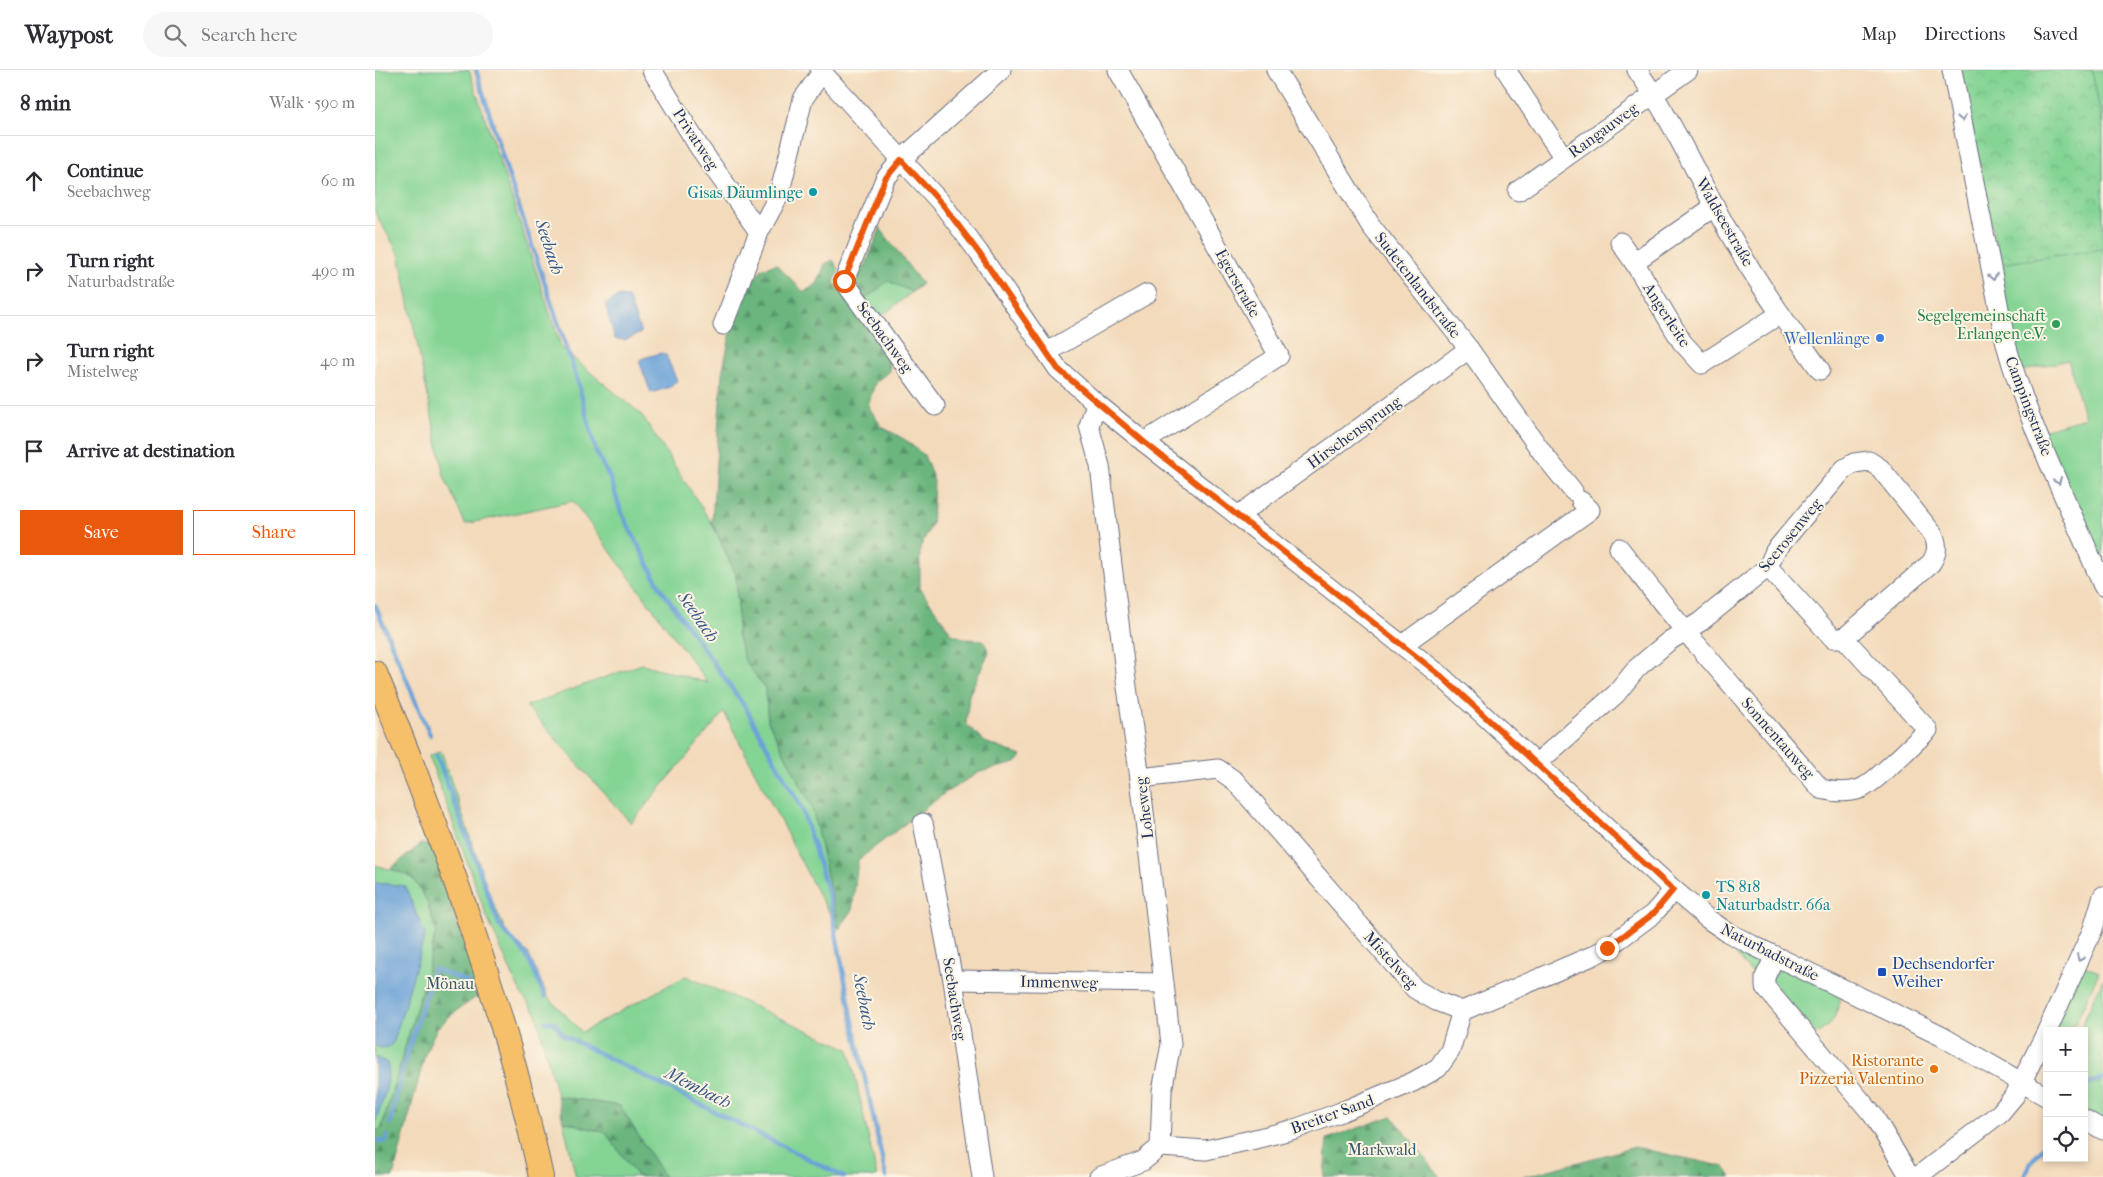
<!DOCTYPE html>
<meta charset="utf-8">
<style>
body{margin:0;font-family:"IM FELL French Canon",serif;background:#f7f7f7;color:#2b2b33}
.controls{position:absolute;right:15px;bottom:15px;display:grid;overflow:hidden;border-radius:0px;box-shadow:0 2px 8px #0003}
.controls button{width:45px;height:45px;display:grid;place-items:center;padding:0;border:0;border-bottom:1px solid #e1e1e2;background:#fff;color:#2b2b33;font:25px sans-serif}
.stop{position:absolute;width:15px;height:15px;margin:-11px;border:4px solid #ea580c;border-radius:50%;background:#fff}
.stop.end{background:#ea580c;border-color:#fff;box-shadow:0 1px 5px #0008}
.list{margin:0;padding:0;list-style:none}
h2{display:flex;justify-content:space-between;align-items:center;height:65px;margin:0;padding:0 20px;font-size:21px}
h2 small{font-size:16px;font-weight:400;color:#7c7c81}
.list li{display:grid;grid-template-columns:32px 1fr auto;gap:15px;align-items:center;box-sizing:border-box;height:90px;padding:0 20px;border-top:1px solid #e1e1e2}
.list b{display:block;font-size:19px;white-space:nowrap}
.list p{margin:0;font-size:16px;white-space:nowrap;color:#7c7c81}
.list em{font-size:16px;font-style:normal;color:#7c7c81}
.actions{display:flex;gap:10px;padding:15px 20px}
.actions a{flex:1;padding:11px 0;border:1px solid #ea580c;border-radius:0px;text-align:center;font-size:18px;color:#ea580c}
.actions .main{background:#ea580c;color:#fff}
.icon{flex:none;width:28px;height:28px;fill:none;stroke:currentColor;stroke-width:2;stroke-linecap:round;stroke-linejoin:round}
.map{position:relative;flex:none;width:1728px;height:1107px;overflow:hidden}
header{display:flex;align-items:center;gap:30px;box-sizing:border-box;height:70px;padding:0 25px;background:#fff;border-bottom:1px solid #e1e1e2}
header strong{font-size:24px}
nav{display:flex;gap:28px;margin-inline-start:auto;font-size:18px}
.search{width:350px;height:45px;background:#f7f7f7;display:flex;align-items:center;gap:12px;box-sizing:border-box;padding:0 18px;border-radius:28px;color:#7c7c81;font-size:19px}
main{display:flex}
aside{flex:1;background:#fff}
.map>svg:first-child{display:block}
.grass{fill:#84d494;stroke:#508279}
.forest{fill:url(#forest-firs);stroke:#43726e}
.park{fill:url(#park-crowns);stroke:#508279}
.water{fill:#6aa1d8;stroke:#42689b}
.lines{fill:none;stroke-linecap:round;stroke-linejoin:round}
.stream{stroke:#6aa1d8;stroke-width:4.5}
.minor-casing{stroke:#676b7f;stroke-width:21}
.major-casing{stroke:#676b7f;stroke-width:26}
.minor{stroke:#fff;stroke-width:19}
.major{stroke:#f6c06b;stroke-width:24}
.oneway{stroke:#8d97ae}
.route{stroke:#ea580c;stroke-width:6}
.culture-dot{fill:#0f9aa8;stroke:#fcf5e5;stroke-width:2}
.leisure-dot{fill:#2e9e5b;stroke:#fcf5e5;stroke-width:2}
.shop-dot{fill:#3f7fe0;stroke:#fcf5e5;stroke-width:2}
.transit-dot{fill:#1a4fb4;stroke:#fcf5e5;stroke-width:2}
.food-dot{fill:#e8710a;stroke:#fcf5e5;stroke-width:2}
.labels{text-anchor:middle;dominant-baseline:central;stroke-width:4;stroke-linejoin:round;paint-order:stroke}
.street-label{font-size:16px;fill:#1b2f5e;stroke:#fcf5e5}
.culture-label{font-size:16px;fill:#0d838f;stroke:#fcf5e5;text-anchor:end}
.leisure-label{font-size:16px;fill:#27864d;stroke:#fcf5e5;text-anchor:end}
.shop-label{font-size:16px;fill:#366cbe;stroke:#fcf5e5;text-anchor:end}
.transit-label{font-size:16px;fill:#164399;stroke:#fcf5e5;text-anchor:start}
.park-label{font-size:16px;fill:#35586c;stroke:#fcf5e5}
.food-label{font-size:16px;fill:#c56008;stroke:#fcf5e5;text-anchor:end}
.water-label{font-size:18px;font-style:italic;fill:#375789;stroke:#fcf5e5}
</style>
<header>
<strong>Waypost</strong>
<div class="search"><svg class="icon" aria-label="search" viewBox="0 0 24 24"><circle cx="10" cy="10" r="6"/><path d="M15 15l6 6"/></svg>Search here</div>
<nav><a>Map</a><a>Directions</a><a>Saved</a></nav>
</header>
<main>
<aside>
<h2>8 min<small>Walk · 590 m</small></h2>
<ul class="list">
<li><svg class="icon" aria-label="ahead" viewBox="0 0 24 24"><path d="M12 20V5M6 11l6-6 6 6"/></svg><div><b>Continue</b><p>Seebachweg</p></div><em>60 m</em></li>
<li><svg class="icon" aria-label="right" viewBox="0 0 24 24"><path d="M7 20v-9h11M14 6l5 5-5 5"/></svg><div><b>Turn right</b><p>Naturbadstraße</p></div><em>490 m</em></li>
<li><svg class="icon" aria-label="right" viewBox="0 0 24 24"><path d="M7 20v-9h11M14 6l5 5-5 5"/></svg><div><b>Turn right</b><p>Mistelweg</p></div><em>40 m</em></li>
<li><svg class="icon" aria-label="arrive" viewBox="0 0 24 24"><path d="M6 21V4h12l-3 4 3 4H6"/></svg><div><b>Arrive at destination</b></div></li>
</ul>
<div class="actions"><a class="main">Save</a><a>Share</a></div>
</aside>
<div class="map">
<svg width="1728" height="1107" viewBox="0 0 1728 1107">
<defs>
<pattern id="forest-firs" width="22" height="20" patternUnits="userSpaceOnUse" patternTransform="scale(1.25)"><rect width="22" height="20" fill="#6bb67e"/><path d="M5 1l3.5 6h-7zM16 11l3.5 6h-7z" fill="#57946a"/></pattern>
<pattern id="park-crowns" width="20" height="18" patternUnits="userSpaceOnUse" patternTransform="scale(1.25)"><rect width="20" height="18" fill="#84d494"/><path d="M2 6a3 3 0 1 1 6 0M12 15a3 3 0 1 1 6 0" fill="none" stroke="#71b682"/></pattern>
</defs>
<rect width="100%" height="100%" fill="#fcf5e5"/>
<filter id="ink" filterUnits="userSpaceOnUse"><feTurbulence type="fractalNoise" baseFrequency=".02" numOctaves="2"/><feDisplacementMap in="SourceGraphic" scale="10" xChannelSelector="R" yChannelSelector="G"/><feConvolveMatrix kernelMatrix="1 2 1 2 8 2 1 2 1" color-interpolation-filters="sRGB"/></filter>
<filter id="wash" filterUnits="userSpaceOnUse"><feTurbulence type="fractalNoise" baseFrequency=".0096" numOctaves="4" result="noise"/><feDisplacementMap in="SourceGraphic" scale="20" xChannelSelector="R" yChannelSelector="G"/><feGaussianBlur stdDeviation="1.12" result="paint"/><feColorMatrix in="noise" values="0 0 0 0 0 0 0 0 0 0 0 0 0 0 0 0 0 1.4 0 .05"/><feComposite in="paint" operator="in"/></filter>
<g filter="url(#wash)">
<rect width="100%" height="100%" fill="#f3dabb"/>
<!-- grass -->
<g class="grass">
<polygon points="0,0 94,0 187,279 266,344 336,452 361,505 363,539 362,564 370,591 390,618 393,651 437,737 464,859 442,822 349,642 256,753 151,636 267,594 333,613 198,431 90,454 69,406 24,184 0,143"/>
<polygon points="1700,0 1728,0 1728,110"/>
<polygon points="1728,132 1728,504 1664,361 1710,348 1693,290 1646,301 1638,272 1624,194"/>
<polygon points="513,211 537,222 504,248 489,230"/>
<polygon points="66,681 115,826 131,861 153,883 173,927 207,962 311,906 474,979 502,1107 289,1107 245,1036 182,1026 161,943 146,924 111,845 54,686"/>
<path d="M0,795L31,804L39,810L51,829L61,861L51,905L6,1060L0,1061C0,1038 14,1017 12,993L0,987V975L5,978L19,971L50,865L30,816L0,813Z"/>
<path d="M1365,879L1380,887L1383,896L1382,903C1374,903 1364,890 1361,883Z"/>
<polygon points="1709,896 1724,902 1697,961 1675,961"/>
<path d="M1403,899H1407L1467,925C1463,930 1464,935 1462,941C1458,952 1451,959 1441,964L1395,910Z"/>
<polygon points="1728,909 1728,1007 1709,1014 1709,961 1704,961"/>
<polygon points="1728,1011 1728,1052 1709,1040 1709,1020 1718,1014"/>
<polygon points="188,1051 231,1063 263,1107 201,1107"/>
</g>
<!-- forest -->
<g class="forest">
<polygon points="499,150 547,214 537,222 513,211 489,230 475,209 479,198 490,197 505,159"/>
<polygon points="458,190 464,199 459,213 474,227 515,289 514,301 500,313 493,336 507,357 529,369 549,385 559,411 557,453 545,478 545,518 577,564 591,569 608,570 614,582 594,625 591,654 610,672 647,686 641,693 605,702 570,723 483,790 477,841 464,859 437,737 393,651 390,618 370,591 362,564 363,539 361,505 337,452 347,303 356,262 366,227 387,199 401,194 429,222 442,214 450,194"/>
<polygon points="46,774 57,776 106,924 81,941 62,958 51,981 18,1107 0,1107 0,1061 6,1060 51,905 61,861 51,829 39,810 31,804 15,799"/>
<polygon points="182,1026 245,1036 289,1107 263,1107 231,1063 188,1051"/>
<polygon points="1017,1046 1065,1107 949,1107 952,1069"/>
<polygon points="1260,1077 1350,1097 1357,1107 1148,1107"/>
</g>
<!-- park -->
<polygon class="park" points="1586,0 1717,0 1728,57 1728,179 1624,194"/>
<!-- water -->
<g class="water">
<polygon points="245,226 253,227 266,263 250,270 240,269 230,234"/>
<polygon points="286,283 291,285 302,311 295,317 276,323 264,291 268,288"/>
<polygon points="0,813 30,816 50,865 19,971 14,977 5,978 0,975"/>
<path d="M0,987L12,993C17,1006 6,1038 0,1051Z"/>
</g>
<g class="lines">
<!-- stream -->
<g class="stream">
<polyline points="101,0 132,101 203,312 221,382 234,406 247,444 286,519 370,637 427,739 453,822 478,952 511,1107"/>
<polyline points="0,535 55,665"/>
<path d="M62,686L124,854C131,866 142,872 150,884C159,897 164,913 170,927"/>
<polyline points="170,952 179,952 188,965 469,1107"/>
<polyline points="1709,1016 1728,1008"/>
<polyline points="15,1053 28,997 59,899 93,912"/>
<polyline points="0,1070 10,1072 12,1066"/>
<polyline points="1650,1107 1656,1092 1672,1073"/>
</g>
</g>
</g>
<g filter="url(#ink)">
<g class="lines">
<!-- minor casing -->
<g class="minor-casing">
<g id="minor">
<polyline points="277,0 324,77 384,162"/>
<polyline points="445,0 568,135 604,183 683,299 721,333 769,372 1065,605 1299,820 1333,849 1352,862 1377,875 1566,966 1672,1027"/>
<polyline points="743,0 904,286 769,372"/>
<polyline points="901,0 996,156 1094,279 1169,385 1198,421"/>
<polyline points="1131,0 1189,88"/>
<path d="M1262,0C1299,52 1324,111 1356,166C1382,213 1414,256 1445,300"/>
<path d="M1577,0L1631,274C1654,358 1695,436 1728,516"/>
<polyline points="1143,121 1313,0"/>
<polyline points="1340,136 1259,192 1307,272 1327,294 1405,244"/>
<polyline points="1245,172 1259,192"/>
<polyline points="348,255 384,162 404,125 428,29 447,2"/>
<polyline points="672,282 772,224"/>
<polyline points="721,333 714,356 725,396 751,610 765,708 796,974 787,1021 785,1077 768,1091 724,1107"/>
<polyline points="560,336 469,211 510,109 526,90 626,0"/>
<polyline points="864,445 1094,279"/>
<polyline points="1393,497 1458,568 1469,568"/>
<polyline points="1027,575 1215,440 1206,431"/>
<path d="M1161,694L1241,624L1262,598L1294,571L1325,552L1393,497L1400,481L1469,399L1479,393L1494,391L1505,398L1558,464C1563,475 1563,482 1556,493L1469,568L1553,660C1539,673 1500,713 1485,719C1473,723 1458,722 1446,719L1324,577C1296,545 1270,511 1244,478"/>
<polyline points="765,708 843,699 860,711 1040,919 1061,931 1087,941 1217,886 1232,878 1278,844 1299,820"/>
<polyline points="548,753 578,910 607,1107"/>
<polyline points="1400,886 1390,907 1390,917 1498,1045 1535,1107"/>
<polyline points="578,910 789,913"/>
<polyline points="1672,961 1718,859 1728,826"/>
<polyline points="1709,1049 1728,1060"/>
<polyline points="785,1077 831,1080 876,1070 920,1059 966,1042 1038,1012 1063,998 1075,981 1087,941"/>
<polyline points="1542,1107 1625,1043 1640,1025 1672,961"/>
</g>
</g>
<!-- major casing -->
<g class="major-casing">
<path id="major" d="M0,603C68,767 129,934 166,1107"/>
</g>
<!-- minor -->
<use href="#minor" class="minor"/>
<!-- major -->
<use href="#major" class="major"/>
</g>
<!-- one-way arrows -->
<defs><path id="oneway-chevron" d="M-2-3.5L2.5 0L-2 3.5" fill="none" stroke-width="1.6" stroke-linecap="round" stroke-linejoin="round" transform="scale(1.25)"/></defs>
<g class="oneway">
<use href="#oneway-chevron" transform="translate(1587 48) rotate(79)"/>
<use href="#oneway-chevron" transform="translate(1618 207) rotate(79)"/>
<use href="#oneway-chevron" transform="translate(1683 411) rotate(67)"/>
<use href="#oneway-chevron" transform="translate(1705 888) rotate(114)"/>
</g>
</g>
<g class="lines" filter="url(#ink)">
<!-- route -->
<polyline class="route" points="469,211 510,109 526,90 568,135 604,183 683,299 769,372 1065,605 1298,820 1278,844 1232,878"/>
</g>
<!-- markers -->
<g class="culture-dot">
<circle cx="438" cy="122" r="5"/>
<circle cx="1331" cy="825" r="5"/>
</g>
<circle class="leisure-dot" cx="1681" cy="254" r="5"/>
<circle class="shop-dot" cx="1505" cy="268" r="5"/>
<rect class="transit-dot" x="1502" y="897" width="10" height="10" rx="2.5"/>
<circle class="food-dot" cx="1559" cy="999" r="5"/>
<g class="labels">
<!-- street labels -->
<g class="street-label">
<text transform="translate(1228 60) rotate(-36)">Rangauweg</text>
<text transform="translate(321 69) rotate(57)">Privatweg</text>
<text transform="translate(1350 152) rotate(60)">Waldseestraße</text>
<text transform="translate(863 213) rotate(61)">Egerstraße</text>
<text transform="translate(1043 215) rotate(52)">Sudetenlandstraße</text>
<text transform="translate(1292 245) rotate(57)">Angerleite</text>
<text transform="translate(510 267) rotate(54)">Seebachweg</text>
<text transform="translate(1654 336) rotate(69)">Campingstraße</text>
<text transform="translate(979 362) rotate(-36)">Hirschensprung</text>
<text transform="translate(1415 465) rotate(-51)">Seerosenweg</text>
<text transform="translate(1403 668) rotate(49)">Sonnentauweg</text>
<text transform="translate(769 738) rotate(-97)">Loheweg</text>
<text transform="translate(1395 882) rotate(27)">Naturbadstraße</text>
<text transform="translate(1016 890) rotate(48)">Mistelweg</text>
<text transform="translate(684 912) rotate(1)">Immenweg</text>
<text transform="translate(580 929) rotate(81)">Seebachweg</text>
<text transform="translate(957 1044) rotate(-20)">Breiter Sand</text>
</g>
<!-- culture labels -->
<g class="culture-label">
<text x="428" y="122">Gisas Däumlinge</text>
<text x="1341" y="816" text-anchor="start">TS 818<tspan x="1341" dy="18">Naturbadstr. 66a</tspan></text>
</g>
<!-- leisure labels -->
<g class="leisure-label">
<text x="1671" y="245">Segelgemeinschaft<tspan x="1671" dy="18">Erlangen e.V.</tspan></text>
</g>
<!-- shop labels -->
<g class="shop-label">
<text x="1495" y="268">Wellenlänge</text>
</g>
<!-- transit labels -->
<g class="transit-label">
<text x="1517" y="893">Dechsendorfer<tspan x="1517" dy="18">Weiher</tspan></text>
</g>
<!-- park labels -->
<g class="park-label">
<text x="75" y="913">Mönau</text>
<text x="1007" y="1079">Markwald</text>
</g>
<!-- food labels -->
<g class="food-label">
<text x="1549" y="990">Ristorante<tspan x="1549" dy="18">Pizzeria Valentino</tspan></text>
</g>
<!-- water labels -->
<g class="water-label">
<text transform="translate(174 177) rotate(72)">Seebach</text>
<text transform="translate(323 547) rotate(55)">Seebach</text>
<text transform="translate(489 932) rotate(79)">Seebach</text>
<text transform="translate(323 1018) rotate(27)">Membach</text>
</g>
</g>
</svg>
<div class="controls">
<button>+</button>
<button>−</button>
<button><svg class="icon" aria-label="locate" viewBox="0 0 24 24"><circle cx="12" cy="12" r="6"/><path d="M12 2v4M12 18v4M2 12h4M18 12h4"/></svg></button>
</div>
<div class="stop" style="left:469px;top:211px"></div>
<div class="stop end" style="left:1232px;top:878px"></div>
</div>
</main>
